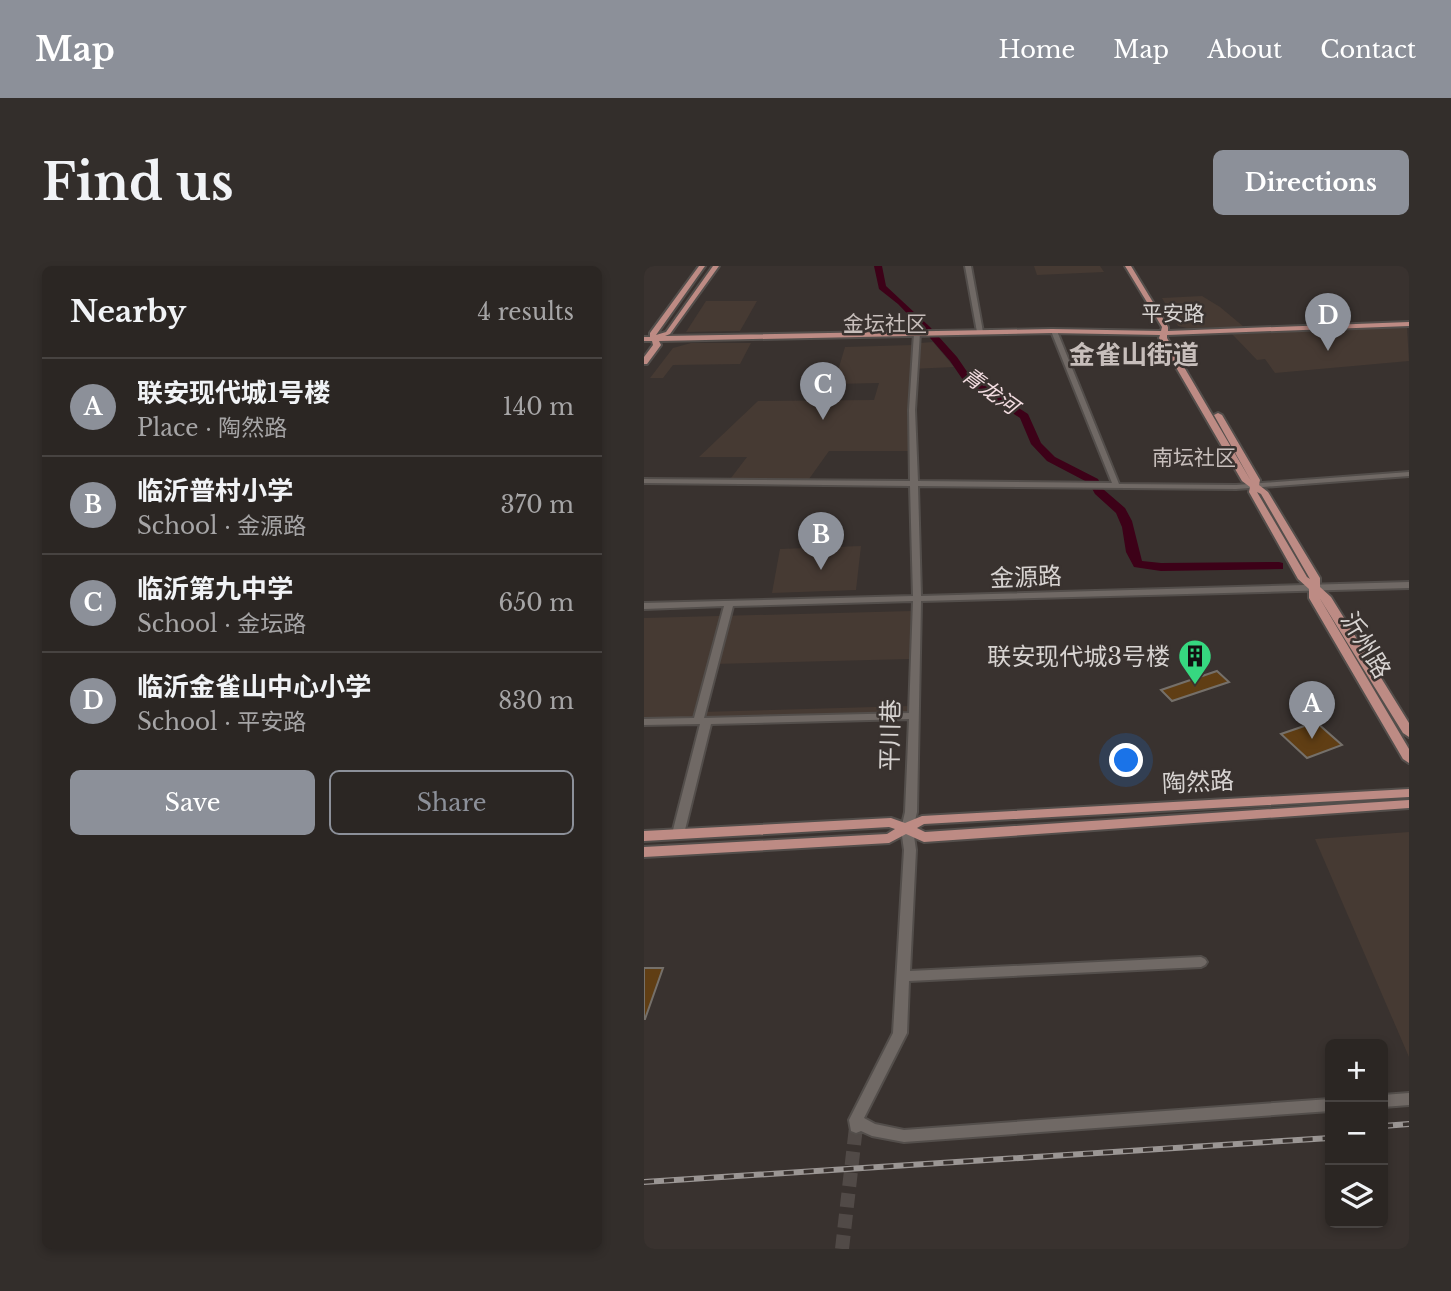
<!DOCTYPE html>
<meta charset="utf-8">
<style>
body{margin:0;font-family:"Libre Baskerville","Noto Sans SC",serif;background:#332e2b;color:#f1f3f6}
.controls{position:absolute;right:21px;bottom:21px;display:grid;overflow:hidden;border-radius:10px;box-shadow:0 4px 10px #0003}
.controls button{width:63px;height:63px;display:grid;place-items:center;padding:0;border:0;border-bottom:2px solid #474341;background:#2b2623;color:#f1f3f6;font:35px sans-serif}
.you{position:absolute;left:483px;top:495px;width:24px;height:24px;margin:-18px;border:5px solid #fff;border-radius:50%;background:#1a73e8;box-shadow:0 0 0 10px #1a73e833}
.badge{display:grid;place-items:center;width:46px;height:46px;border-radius:50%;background:#8c9099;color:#fff;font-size:23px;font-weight:700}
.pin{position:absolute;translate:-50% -58px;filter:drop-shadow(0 2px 4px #0008)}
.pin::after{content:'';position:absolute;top:37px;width:24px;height:21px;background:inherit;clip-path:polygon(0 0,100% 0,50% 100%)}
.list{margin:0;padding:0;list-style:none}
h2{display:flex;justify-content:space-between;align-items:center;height:91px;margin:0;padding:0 28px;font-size:30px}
h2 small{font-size:23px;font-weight:400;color:#a6a5a6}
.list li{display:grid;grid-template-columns:46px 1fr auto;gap:21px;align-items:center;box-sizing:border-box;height:98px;padding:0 28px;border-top:2px solid #474341}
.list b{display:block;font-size:26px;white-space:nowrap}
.list p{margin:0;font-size:23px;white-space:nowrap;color:#a6a5a6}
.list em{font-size:23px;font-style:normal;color:#a6a5a6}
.actions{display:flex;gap:14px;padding:21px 28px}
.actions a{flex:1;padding:16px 0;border:2px solid #8c9099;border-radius:10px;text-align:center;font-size:24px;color:#8c9099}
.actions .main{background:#8c9099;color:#fff}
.icon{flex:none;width:38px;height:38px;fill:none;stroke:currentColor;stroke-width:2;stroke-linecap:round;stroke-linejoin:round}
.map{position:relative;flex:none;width:765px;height:983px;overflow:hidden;border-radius:10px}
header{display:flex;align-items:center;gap:42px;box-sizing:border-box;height:98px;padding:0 35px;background:#8c9099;color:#fff}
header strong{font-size:33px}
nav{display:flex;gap:38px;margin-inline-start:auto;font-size:24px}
.intro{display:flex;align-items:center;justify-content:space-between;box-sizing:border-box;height:168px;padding:0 42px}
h1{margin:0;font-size:49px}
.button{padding:18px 32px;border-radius:10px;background:#8c9099;color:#fff;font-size:24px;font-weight:700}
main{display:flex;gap:42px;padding:0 42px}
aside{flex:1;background:#2b2623;border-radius:10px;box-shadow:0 4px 10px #0003}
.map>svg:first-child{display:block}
.built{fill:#463a33}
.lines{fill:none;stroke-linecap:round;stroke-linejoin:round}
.river{fill:#3d0118;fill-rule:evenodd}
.building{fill:#603e14;stroke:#75706a;stroke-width:2}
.minor-tunnel{stroke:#514a47;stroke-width:14;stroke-dasharray:14 7;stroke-linecap:butt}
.minor-casing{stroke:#534e4b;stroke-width:4}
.major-casing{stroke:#534e4b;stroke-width:4}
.minor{fill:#706965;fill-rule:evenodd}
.major{fill:#bd8b84;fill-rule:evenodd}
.rail-casing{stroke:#9b9694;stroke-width:6}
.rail{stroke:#39322f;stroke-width:3.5;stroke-dasharray:10;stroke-linecap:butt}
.labels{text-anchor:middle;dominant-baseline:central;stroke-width:5;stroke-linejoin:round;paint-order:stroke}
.far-street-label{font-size:21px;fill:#d7d3d1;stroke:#39322f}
.far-neighbourhood-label{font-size:21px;fill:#c7bebb;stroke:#39322f}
.far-water-label{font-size:21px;font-style:italic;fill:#f2dce0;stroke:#39322f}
.street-label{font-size:24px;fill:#d7d3d1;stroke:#39322f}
.poi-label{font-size:24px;fill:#d7d3d1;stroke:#39322f;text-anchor:end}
.far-district-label{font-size:26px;font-weight:bold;fill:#c7bebb;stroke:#39322f}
</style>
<header>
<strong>Map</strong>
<nav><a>Home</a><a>Map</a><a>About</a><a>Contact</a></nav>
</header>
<div class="intro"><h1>Find us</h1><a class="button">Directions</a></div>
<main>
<aside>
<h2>Nearby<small>4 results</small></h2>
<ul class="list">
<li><span class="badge">A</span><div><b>联安现代城1号楼</b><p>Place · 陶然路</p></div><em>140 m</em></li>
<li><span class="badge">B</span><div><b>临沂普村小学</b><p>School · 金源路</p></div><em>370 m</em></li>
<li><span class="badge">C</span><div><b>临沂第九中学</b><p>School · 金坛路</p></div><em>650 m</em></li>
<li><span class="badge">D</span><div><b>临沂金雀山中心小学</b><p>School · 平安路</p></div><em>830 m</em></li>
</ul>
<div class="actions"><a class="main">Save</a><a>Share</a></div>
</aside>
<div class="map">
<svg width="765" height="983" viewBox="0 0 765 983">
<rect width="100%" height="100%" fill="#39322f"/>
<!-- built -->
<g class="built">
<polygon points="390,0 456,0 460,6 393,9"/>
<polygon points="558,30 576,41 600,61 543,62 534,60 518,32"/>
<polygon points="62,35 113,35 96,65 42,66"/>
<polygon points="763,61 765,95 631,107 621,93 613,94 588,68"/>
<polygon points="289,76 310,101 267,103 265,185 185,185 165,213 87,212 103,191 55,191 114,135 230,134 235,117 190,118 201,81 269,79 268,99 274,99 275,77"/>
<polygon points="47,77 107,77 96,98 29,99 19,112 6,112 29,82"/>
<polygon points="217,280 212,324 128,327 136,283"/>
<polygon points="268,345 266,393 69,398 57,446 265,440 265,447 0,452 0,352"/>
<polygon points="765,566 765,791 671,573"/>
</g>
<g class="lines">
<!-- river -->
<polygon class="river" points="230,0 238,0 242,20 286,61 313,91 326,110 384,148 397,177 411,191 454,213 459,223 481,242 488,255 498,295 517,297 635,296 639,297 639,303 517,305 490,301 482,286 478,261 472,247 451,228 445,217 403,195 387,178 376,152 319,114 306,95 280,65 254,38 235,23"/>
</g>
<!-- building -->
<g class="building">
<polygon points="573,405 585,416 528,435 517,424"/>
<polygon points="672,456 698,479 663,492 637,468"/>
<polygon points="0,702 19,702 1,753 0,753"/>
</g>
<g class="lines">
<!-- minor-tunnel -->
<polyline class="minor-tunnel" points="198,983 212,861"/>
<!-- minor casing -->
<g class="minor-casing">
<g id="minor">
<polygon points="321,0 327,0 339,66 336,68 333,66"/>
<path d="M410,63L413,65L475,218L592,219L765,206V210L592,223L274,220L277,330L765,316V322L277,335L273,546L269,563L272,584L266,705L557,691L561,693L563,696L561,699L557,701L265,715L263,767L220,852L231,858L260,864L686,833V845L260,876L228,870L217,865L212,867L207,865L205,854L249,767L260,584L257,563L261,546L265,453L67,458L40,568L38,571H30L28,568L56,458L0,459V453L50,452L80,340L0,343V337L269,330L266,220L0,217V213L266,215L265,144L270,67L273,65L276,67L271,144L274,215L468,217L407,65ZM269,335L265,447L60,452L89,340Z"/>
<polygon points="765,827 765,839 739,841 739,829"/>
</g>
</g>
<!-- major casing -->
<g class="major-casing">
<g id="major">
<path d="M55,0H61L12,69L22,66L69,0H75L26,68L21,70L408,63L517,65L518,61L481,0H487L524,61V65L765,56V60L523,69V72L607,215L570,149L574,147L578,149L616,214L615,219L624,226L676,312V321L687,331L765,457V471L759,467L675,331L765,483V497L759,493L665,332V323L654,313L605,226L606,221L598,215L515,72L516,69L408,67L15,75L17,79L3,98H0V91L9,79L8,75H0V71H6V67ZM613,226L617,228L666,313L663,311Z"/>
<polygon points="765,523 765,531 280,558 273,562 281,566 765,534 765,542 280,576 262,568 245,577 0,591 0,581 243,568 251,563 245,561 0,575 0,565 247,552 261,557 278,550"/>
</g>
</g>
<!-- minor -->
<use href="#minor" class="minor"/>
<!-- major -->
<use href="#major" class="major"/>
<!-- rail casing -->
<g class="rail-casing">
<g id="rail">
<polyline points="739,860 765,858"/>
<polyline points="0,916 686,872"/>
</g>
</g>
<!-- rail -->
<use href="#rail" class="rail"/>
</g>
<!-- icons -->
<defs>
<g id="building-pin" transform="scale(1.75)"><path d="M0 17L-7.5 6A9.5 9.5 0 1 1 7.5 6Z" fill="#36d880" stroke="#39322f"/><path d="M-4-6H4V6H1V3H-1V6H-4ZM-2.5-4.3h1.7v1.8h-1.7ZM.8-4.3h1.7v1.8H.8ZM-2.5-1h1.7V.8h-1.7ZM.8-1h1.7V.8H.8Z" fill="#111"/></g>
</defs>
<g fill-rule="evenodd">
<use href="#building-pin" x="551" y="390"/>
</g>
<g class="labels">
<!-- far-street labels -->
<g class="far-street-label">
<text x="529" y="48">平安路</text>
</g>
<!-- far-neighbourhood labels -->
<g class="far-neighbourhood-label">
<text x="241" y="58">金坛社区</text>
<text x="550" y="192">南坛社区</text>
</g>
<!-- far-water labels -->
<g class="far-water-label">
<text transform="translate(346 125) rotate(36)">青龙河</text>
</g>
<!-- street labels -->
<g class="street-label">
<text transform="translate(382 311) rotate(-2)">金源路</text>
<text transform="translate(722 379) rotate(59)">沂州路</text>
<text transform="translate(246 469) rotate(-89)">平川巷</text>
<text transform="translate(554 516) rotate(-3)">陶然路</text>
</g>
<!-- poi labels -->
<g class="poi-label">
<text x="526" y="390">联安现代城3号楼</text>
</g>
<!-- far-district labels -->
<g class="far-district-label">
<text x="490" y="89">金雀山街道</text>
</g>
</g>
</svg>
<div class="controls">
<button>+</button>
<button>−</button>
<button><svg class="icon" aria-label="layers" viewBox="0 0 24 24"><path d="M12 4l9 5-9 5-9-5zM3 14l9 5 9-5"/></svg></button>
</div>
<div class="you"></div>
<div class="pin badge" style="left:668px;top:473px">A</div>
<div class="pin badge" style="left:177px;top:304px">B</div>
<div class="pin badge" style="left:179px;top:154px">C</div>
<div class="pin badge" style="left:684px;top:85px">D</div>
</div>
</main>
